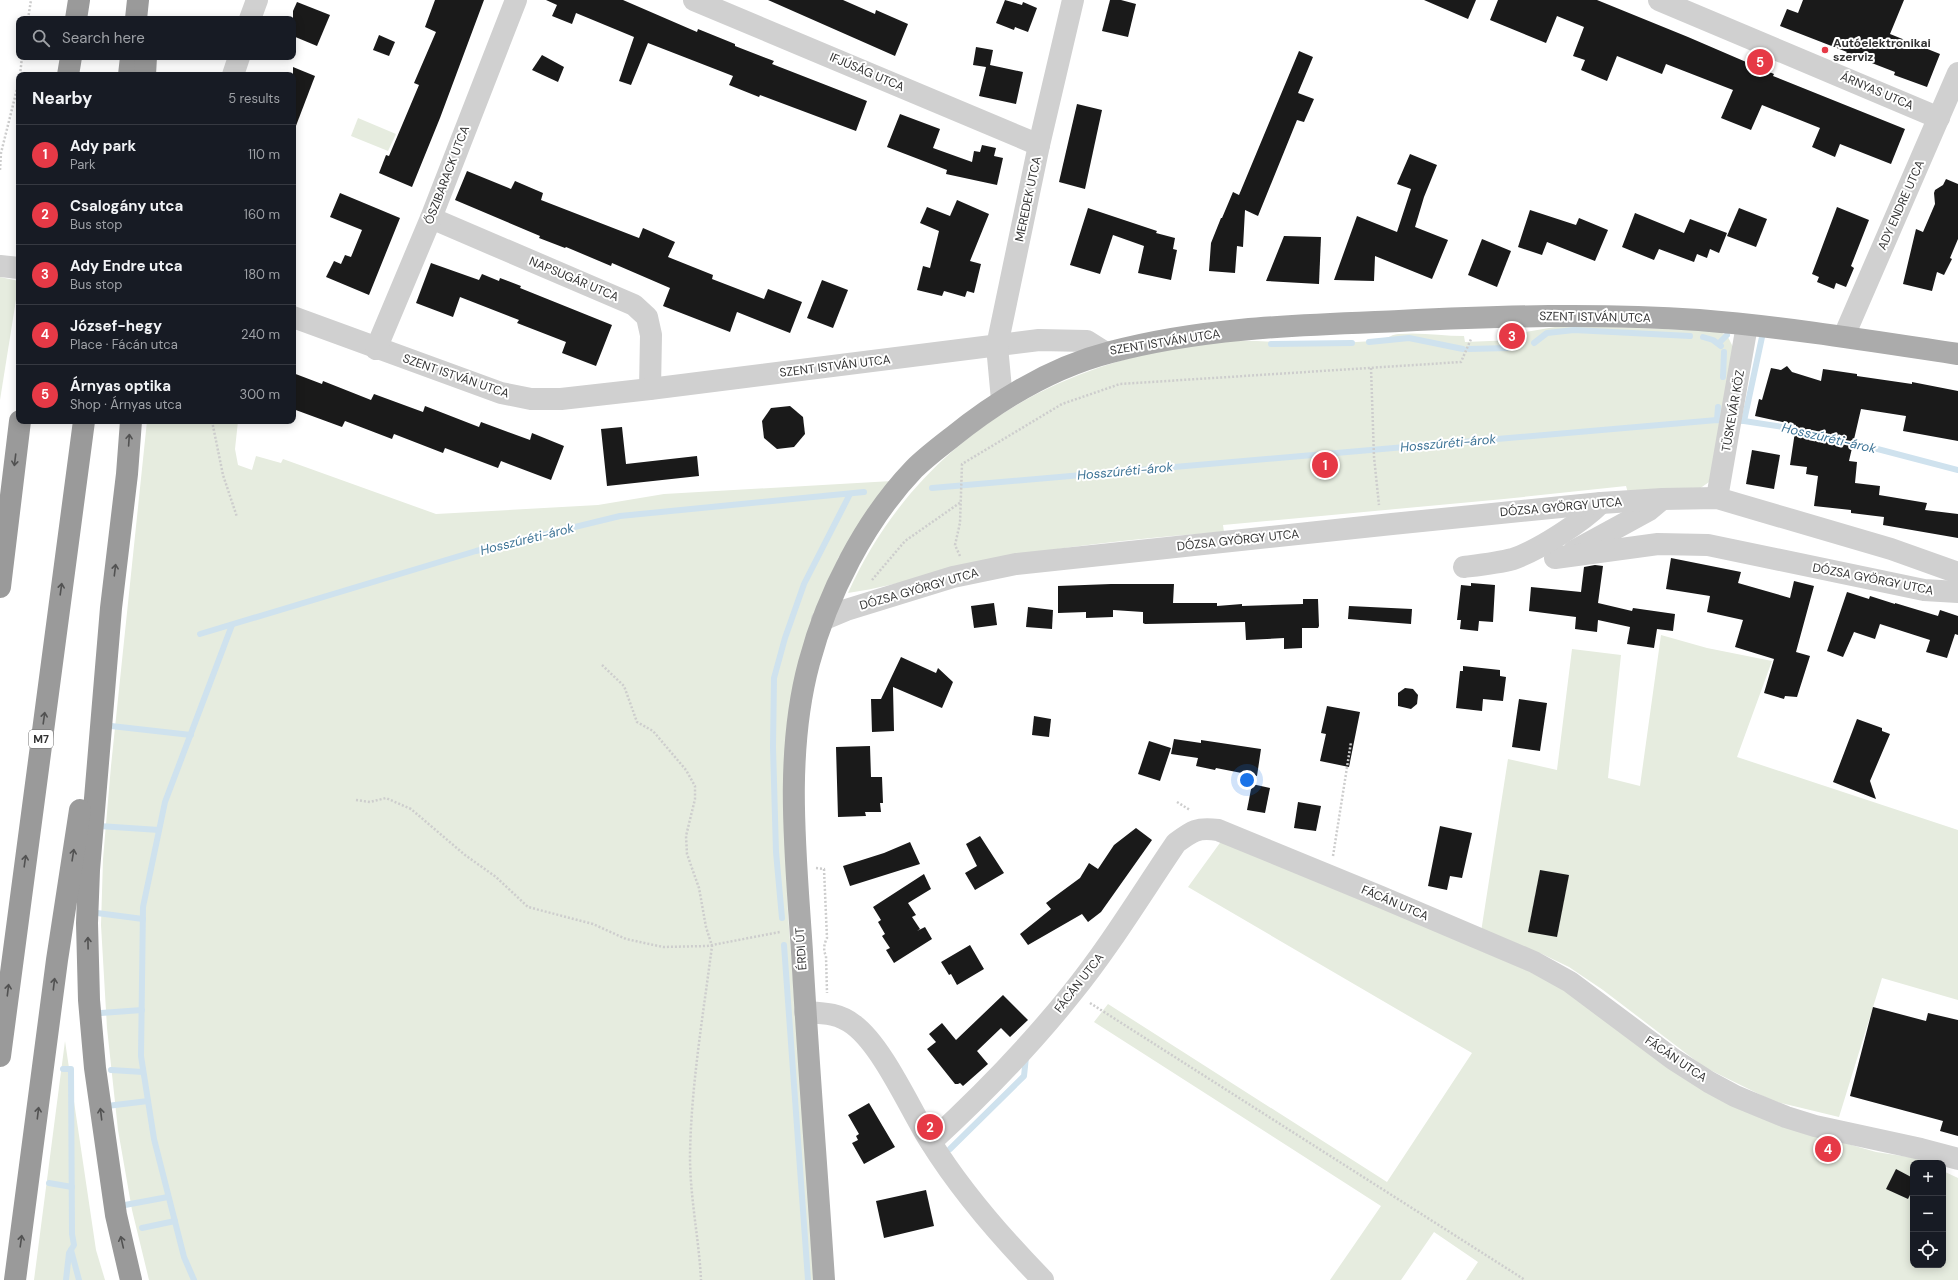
<!DOCTYPE html>
<meta charset="utf-8">
<style>
body{margin:0;font-family:"DM Sans",sans-serif;background:#20242c;color:#f1f3f6}
.controls{position:absolute;right:12px;bottom:12px;display:grid;overflow:hidden;border-radius:8px;box-shadow:0 2px 10px #0003}
.controls button{width:36px;height:36px;display:grid;place-items:center;padding:0;border:0;border-bottom:1px solid #363941;background:#171b24;color:#f1f3f6;font:20px sans-serif}
.you{position:absolute;left:1247px;top:780px;width:14px;height:14px;margin:-10px;border:3px solid #fff;border-radius:50%;background:#1a73e8;box-shadow:0 0 0 6px #1a73e833}
.badge{display:grid;place-items:center;width:26px;height:26px;border-radius:50%;background:#e63946;color:#fff;font-size:13px;font-weight:700}
.pin{position:absolute;translate:-50% -50%;border:2px solid #fff;box-shadow:0 1px 4px #0006}
.list{margin:0;padding:0;list-style:none}
h2{display:flex;justify-content:space-between;align-items:center;height:52px;margin:0;padding:0 16px;font-size:17px}
h2 small{font-size:13px;font-weight:400;color:#9ea1a6}
.list li{display:grid;grid-template-columns:26px 1fr auto;gap:12px;align-items:center;box-sizing:border-box;height:60px;padding:0 16px;border-top:1px solid #363941}
.list b{display:block;font-size:15px;white-space:nowrap}
.list p{margin:0;font-size:13px;white-space:nowrap;color:#9ea1a6}
.list em{font-size:13px;font-style:normal;color:#9ea1a6}
.icon{flex:none;width:22px;height:22px;fill:none;stroke:currentColor;stroke-width:2;stroke-linecap:round;stroke-linejoin:round}
.map{position:relative;flex:none;width:1958px;height:1280px;overflow:hidden}
.search{position:absolute;background:#171b24;box-shadow:0 2px 10px #0003;left:16px;top:16px;width:280px;height:44px;display:flex;align-items:center;gap:10px;box-sizing:border-box;padding:0 14px;border-radius:8px;color:#9ea1a6;font-size:15px}
.panel{position:absolute;background:#171b24;box-shadow:0 2px 10px #0003;left:16px;top:72px;width:280px;height:352px;border-radius:8px}
.map>svg:first-child{display:block}
.green{fill:#e6ecdf}
.lines{fill:none;stroke-linecap:round;stroke-linejoin:round}
.stream{stroke:#cfe2ee;stroke-width:6}
.building{fill:#1a1a1a}
.path{stroke:#cdcdcd;stroke-width:2.5;stroke-dasharray:2 2;stroke-linecap:butt}
.minor{stroke:#d0d0d0;stroke-width:22}
.major{stroke:#ababab;stroke-width:22}
.highway{stroke:#9a9a9a;stroke-width:22}
.oneway{stroke:#525252}
.poi-dot{fill:#e63946;stroke:#fff;stroke-width:1.5}
.labels{text-anchor:middle;dominant-baseline:central;stroke-width:4;stroke-linejoin:round;paint-order:stroke}
.shield{fill:#fff;stroke:#707070;stroke-width:1}
.shield-label{font-size:11px;font-weight:bold;fill:#333}
.poi-label{font-size:12px;font-weight:bold;fill:#333;stroke:#fff;text-anchor:start}
.street-label{font-size:12px;fill:#333;stroke:#fff}
.water-label{font-size:13px;font-style:italic;fill:#3f7597;stroke:#fff}
</style>
<div class="map">
<svg width="1958" height="1280" viewBox="0 0 1958 1280">
<rect width="100%" height="100%" fill="#fff"/>
<!-- green -->
<g class="green">
<polygon points="358,118 396,134 388,151 351,136"/>
<polygon points="0,277 19,281 0,400"/>
<path d="M1579,326L1719,331L1728,337L1733,347L1712,480L1699,489L1628,493L1626,486L1504,499L1223,525L1224,532C1154,537 1083,544 1013,556C958,565 904,585 848,593C911,452 1041,366 1192,346C1205,345 1218,342 1231,341C1261,340 1291,344 1321,343C1338,342 1367,343 1382,339C1389,338 1392,334 1399,334C1421,332 1442,336 1464,336L1465,342L1515,340L1514,334L1555,327Z"/>
<polygon points="147,421 238,421 235,449 238,465 252,470 256,456 281,463 283,459 436,514 598,505 664,494 892,481 838,558 785,796 788,915 816,1280 149,1280 132,1210 118,1130 107,1028 101,925 103,859 111,766"/>
<polygon points="1661,635 1707,648 1772,661 1737,757 1958,830 1958,1000 1882,978 1839,1117 1773,1101 1704,1067 1603,990 1569,967 1540,953 1535,970 1771,1122 1876,1152 1915,1158 1926,1163 1913,1163 1913,1265 1943,1265 1943,1171 1958,1178 1958,1280 1466,1280 1478,1262 1434,1232 1401,1280 1330,1280 1381,1206 1094,1022 1108,1004 1387,1182 1472,1053 1188,887 1230,829 1481,932 1508,759 1557,770 1572,649 1621,655 1608,778 1640,786"/>
<polygon points="65,1041 96,1250 105,1280 34,1280"/>
</g>
<g class="lines">
<!-- stream -->
<g class="stream">
<polyline points="1703,337 1713,340 1721,346"/>
<polyline points="1369,342 1409,338 1463,349"/>
<polyline points="1534,343 1547,333 1574,330 1690,336"/>
<polyline points="1719,343 1727,335"/>
<polyline points="1271,344 1352,343"/>
<polyline points="1469,349 1508,348"/>
<polyline points="1723,377 1724,352"/>
<polyline points="1717,420 1718,407"/>
<polyline points="1744,421 1762,337"/>
<polyline points="1847,441 1958,470"/>
<polyline points="932,488 1717,420 1744,421 1803,430"/>
<polyline points="200,634 476,551 620,516 864,492"/>
<polyline points="111,726 191,735"/>
<polyline points="99,826 159,830"/>
<polyline points="97,913 143,919"/>
<polyline points="782,918 776,852 773,747 774,678 785,638 804,584 850,494"/>
<polyline points="784,945 808,1280"/>
<polyline points="101,1013 142,1010"/>
<polyline points="63,1069 71,1069 72,1234 74,1245 69,1253 66,1280"/>
<polyline points="111,1070 143,1072"/>
<polyline points="107,1106 148,1101"/>
<polyline points="950,1149 1024,1076 1026,1057"/>
<polyline points="49,1183 72,1187"/>
<polyline points="125,1205 168,1197"/>
<polyline points="142,1228 175,1221"/>
<polyline points="71,1250 79,1280"/>
<polyline points="194,1280 184,1257 154,1139 141,1056 143,907 165,802 232,625"/>
</g>
</g>
<!-- building -->
<g class="building">
<polygon points="435,0 484,0 440,118 412,187 379,173 386,155 389,156 419,85 414,83 436,32 425,27"/>
<polygon points="546,0 623,0 697,32 698,29 735,44 735,46 774,61 772,64 867,101 856,131 760,95 759,97 729,85 733,76 648,43 631,85 619,81 634,37 576,13 572,24 552,16 557,5"/>
<polygon points="768,0 843,0 875,14 876,10 908,24 895,56"/>
<polygon points="1005,0 1022,5 1023,2 1037,8 1028,32 1015,27 1014,30 996,23"/>
<polygon points="1110,0 1121,0 1136,4 1128,37 1102,31"/>
<polygon points="1424,0 1476,0 1468,19"/>
<polygon points="1498,0 1597,0 1688,37 1774,74 1773,76 1905,129 1891,164 1840,144 1835,157 1812,147 1820,128 1762,105 1751,130 1721,118 1733,90 1666,64 1662,74 1617,56 1607,81 1581,70 1585,60 1573,56 1584,27 1557,16 1546,43 1490,20"/>
<polygon points="1803,0 1904,0 1890,34 1940,54 1927,87 1894,75 1895,72 1846,53 1847,52 1780,26 1787,9 1798,13"/>
<polygon points="297,2 330,15 317,46 293,36 293,11"/>
<polygon points="379,35 395,42 389,56 373,50"/>
<polygon points="976,47 993,50 990,65 1023,72 1016,104 979,96 986,67 973,65"/>
<polygon points="1299,51 1313,57 1298,93 1314,99 1304,122 1297,120 1258,216 1245,210 1243,247 1237,246 1235,273 1209,271 1211,243 1221,218 1222,218 1233,192 1239,195"/>
<polygon points="542,55 564,67 558,82 532,70"/>
<polygon points="293,67 315,76 294,131 293,131"/>
<polygon points="1077,104 1102,110 1085,189 1059,182"/>
<polygon points="900,114 940,129 933,148 972,162 974,151 980,152 982,145 996,148 994,156 1003,158 997,185 946,174 947,170 887,147"/>
<polygon points="1410,154 1437,165 1424,197 1415,227 1448,240 1432,279 1375,256 1374,281 1334,280 1357,216 1397,232 1411,189 1397,184"/>
<polygon points="467,171 511,189 515,181 543,193 541,200 639,238 643,228 675,242 668,257 713,275 712,279 764,299 768,289 802,302 790,333 737,312 730,332 663,306 670,288 612,263 611,266 566,247 565,248 539,238 540,236 455,200"/>
<polygon points="1946,179 1958,184 1958,239 1950,258 1952,259 1944,275 1937,272 1932,291 1903,284 1916,229 1923,232 1935,204 1934,193 1935,190 1943,185"/>
<polygon points="340,193 400,218 369,295 326,277 334,261 341,264 345,255 351,257 362,230 330,217"/>
<polygon points="957,200 989,214 970,261 981,264 974,293 967,291 965,297 944,291 942,296 917,290 923,266 930,268 939,231 920,223 927,207 950,216"/>
<polygon points="1837,207 1869,220 1851,266 1854,268 1846,287 1836,283 1834,289 1817,282 1819,277 1812,274"/>
<polygon points="1088,208 1157,231 1156,233 1175,238 1173,249 1177,250 1171,280 1138,273 1144,246 1113,235 1100,274 1070,265"/>
<polygon points="1739,208 1767,219 1756,247 1727,236"/>
<polygon points="1530,210 1576,225 1579,218 1608,230 1595,261 1547,242 1542,255 1518,247"/>
<polygon points="1635,213 1684,233 1690,219 1727,233 1719,253 1710,249 1707,258 1697,254 1694,262 1659,249 1654,260 1622,247"/>
<polygon points="1284,236 1321,237 1319,284 1266,281"/>
<polygon points="1482,239 1511,251 1497,287 1468,275"/>
<polygon points="431,263 479,280 482,274 499,281 500,278 521,286 520,288 612,325 596,366 562,353 566,342 517,323 519,320 460,297 453,317 416,303"/>
<polygon points="822,280 848,290 833,328 807,318"/>
<polygon points="1787,366 1792,372 1821,381 1823,369 1857,374 1857,376 1912,384 1912,382 1958,391 1958,441 1903,431 1906,416 1861,409 1849,461 1857,462 1855,483 1880,486 1879,495 1927,503 1925,510 1958,514 1958,538 1883,525 1884,517 1851,513 1851,510 1814,506 1818,476 1806,474 1807,467 1790,465 1796,425 1755,416 1759,399 1762,400 1771,368 1781,370"/>
<polygon points="293,373 322,384 323,381 371,400 374,394 423,412 425,406 479,427 481,422 530,440 532,433 564,446 551,480 501,461 498,468 445,448 443,453 394,434 392,439 345,421 342,427 293,409"/>
<polygon points="790,406 803,417 805,434 794,447 777,449 764,438 762,421 771,408"/>
<polygon points="622,427 626,464 697,456 699,476 607,486 601,429"/>
<polygon points="1752,450 1780,455 1774,489 1746,484"/>
<polygon points="1671,558 1741,572 1738,583 1790,598 1794,581 1814,586 1796,652 1810,656 1797,697 1785,696 1784,699 1764,693 1774,659 1735,647 1743,620 1707,612 1710,596 1666,589"/>
<polygon points="1595,565 1603,566 1598,603 1632,611 1633,608 1675,614 1673,631 1657,629 1654,648 1627,644 1630,627 1598,620 1597,632 1575,629 1576,617 1529,611 1531,587 1581,592 1584,567"/>
<polygon points="1471,583 1495,585 1493,622 1479,621 1478,631 1460,629 1461,620 1457,620 1461,585 1471,586"/>
<polygon points="1111,584 1174,584 1173,603 1217,603 1217,606 1242,604 1242,606 1303,604 1303,599 1318,599 1319,626 1318,628 1302,628 1302,648 1284,649 1284,638 1246,640 1245,622 1145,624 1143,623 1143,612 1113,610 1113,617 1086,618 1086,612 1058,613 1058,586"/>
<polygon points="1847,592 1869,599 1870,596 1895,604 1895,603 1938,616 1940,610 1958,616 1958,635 1955,634 1947,658 1926,652 1930,640 1880,624 1875,639 1854,632 1843,657 1827,651"/>
<polygon points="994,603 997,625 974,628 971,606"/>
<polygon points="1349,606 1412,609 1411,624 1348,619"/>
<polygon points="1028,607 1053,610 1052,629 1026,627"/>
<polygon points="901,657 936,673 938,668 953,682 942,708 893,687 894,731 872,732 871,699 881,699"/>
<polygon points="1463,666 1500,670 1500,676 1506,677 1503,701 1483,699 1482,711 1456,708 1460,671 1463,671"/>
<polygon points="1405,688 1413,689 1418,695 1417,704 1411,709 1398,706 1398,693"/>
<polygon points="1519,699 1547,703 1540,751 1512,747"/>
<polygon points="1327,706 1360,712 1349,767 1320,761 1326,734 1321,733"/>
<polygon points="1034,716 1051,719 1049,737 1032,735"/>
<polygon points="1857,719 1882,728 1882,731 1890,734 1870,781 1876,799 1833,782"/>
<polygon points="1174,739 1201,743 1201,740 1261,749 1257,776 1216,768 1215,770 1196,766 1198,758 1171,754"/>
<polygon points="1149,741 1171,748 1160,781 1138,774"/>
<polygon points="870,746 871,777 882,777 883,803 880,803 881,812 865,812 866,816 838,817 836,747"/>
<polygon points="1252,784 1270,788 1265,813 1247,810"/>
<polygon points="1298,802 1321,806 1316,831 1294,828"/>
<polygon points="1440,826 1472,833 1462,878 1450,876 1447,890 1428,886"/>
<polygon points="1136,828 1152,840 1101,912 1088,922 1082,914 1028,945 1020,934 1051,909 1046,903 1080,878 1089,863 1098,869 1114,845"/>
<polygon points="980,836 1004,873 975,890 965,873 977,866 966,844"/>
<polygon points="910,842 920,864 850,886 843,866 884,853"/>
<polygon points="1540,870 1569,875 1557,937 1528,932"/>
<polygon points="924,874 931,889 908,903 916,915 912,917 920,929 917,931 925,927 932,939 894,963 886,950 890,948 882,936 885,934 878,922 881,920 873,907"/>
<polygon points="970,945 984,969 957,985 951,974 949,975 941,962"/>
<polygon points="1003,995 1028,1020 1010,1037 1001,1028 977,1051 988,1064 963,1086 960,1083 958,1084 955,1084 927,1049 936,1042 929,1034 942,1023 956,1040"/>
<polygon points="1873,1007 1926,1021 1928,1013 1958,1020 1958,1136 1940,1131 1943,1121 1850,1096"/>
<polygon points="869,1103 895,1147 864,1164 852,1143 858,1140 856,1136 859,1134 848,1115"/>
<polygon points="1896,1169 1913,1178 1913,1189 1908,1199 1886,1189"/>
<polygon points="926,1190 934,1226 884,1238 876,1201"/>
</g>
<g class="lines">
<!-- path -->
<g class="path">
<polyline points="28,19 31,0"/>
<polyline points="20,75 22,57"/>
<polyline points="0,170 1,153 19,81"/>
<polyline points="1371,368 1374,457 1379,505"/>
<polyline points="212,421 223,475 237,517"/>
<polyline points="960,556 955,545 960,523 962,464 1062,404 1120,384 1461,362 1471,339"/>
<polyline points="872,580 905,541 961,502"/>
<path d="M602,665L624,686L637,722L653,731L686,770L695,786V799L686,836L687,854L699,888L706,927L712,946C703,1016 691,1086 690,1156C690,1198 699,1239 701,1280"/>
<polyline points="356,800 370,802 386,798 411,809 465,855 496,877 528,907 593,924 626,939 663,947 707,946 780,932"/>
<polyline points="1177,802 1190,810"/>
<polyline points="1333,856 1351,742"/>
<path d="M816,868L824,869L827,938C824,944 823,950 826,956L827,993"/>
<polyline points="1090,1003 1525,1280"/>
</g>
<!-- minor -->
<g class="minor">
<polyline points="694,0 1039,145"/>
<polyline points="1659,0 1939,118"/>
<polyline points="250,19 257,0"/>
<polyline points="233,75 239,57"/>
<polyline points="431,218 634,305 647,317 651,335 650,389"/>
<polyline points="0,266 19,268"/>
<polyline points="293,317 501,393 531,399 561,399 650,389 1039,340 1087,341 1106,353"/>
<polyline points="1844,336 1958,73"/>
<polyline points="376,349 431,218 516,0"/>
<polyline points="1002,400 997,346 1039,145 1073,0"/>
<polyline points="1717,498 1747,325"/>
<polyline points="1574,551 1649,510 1661,500"/>
<polyline points="1555,558 1658,544 1708,545 1924,590 1958,592"/>
<path d="M1464,567C1480,565 1498,563 1513,559C1539,550 1582,522 1601,503"/>
<polyline points="822,620 846,610 953,577 1016,564 1392,524 1601,503 1662,499 1717,498 1891,549 1958,573"/>
<path d="M805,1012C824,1013 839,1013 854,1025C883,1047 910,1109 930,1141C961,1191 1002,1238 1043,1280"/>
<path d="M931,1142C981,1096 1029,1047 1072,993C1110,946 1142,893 1176,843C1192,831 1197,827 1218,830L1381,897L1534,962L1570,982L1673,1059L1709,1082L1735,1096L1786,1117L1815,1126L1921,1149L1958,1159"/>
</g>
<!-- major -->
<path class="major" d="M824,1280C817,1171 808,1061 802,952C796,857 784,756 809,663C827,595 865,520 914,469C925,458 938,448 951,438C998,400 1052,367 1111,352C1205,327 1303,325 1399,321C1499,316 1599,313 1699,320C1786,327 1872,341 1958,354"/>
<!-- highway -->
<g class="highway">
<polyline points="76,19 79,0"/>
<polyline points="136,19 138,0"/>
<polyline points="68,75 71,57"/>
<polyline points="129,75 131,57"/>
<polyline points="145,75 146,57"/>
<polyline points="131,421 127,474 111,608 89,870 87,923 89,1000 95,1068 116,1215 131,1280"/>
<polyline points="0,587 20,421"/>
<polyline points="0,1056 84,421"/>
<polyline points="15,1280 57,960 80,810"/>
</g>
</g>
<!-- one-way arrows -->
<defs><path id="oneway-shaft" d="M-6 0H5M1.5-3L5.5 0L1.5 3" fill="none" stroke-width="1.6" stroke-linecap="round" stroke-linejoin="round"/></defs>
<g class="oneway">
<use href="#oneway-shaft" transform="translate(129 440) rotate(-86)"/>
<use href="#oneway-shaft" transform="translate(15 460) rotate(97)"/>
<use href="#oneway-shaft" transform="translate(115 570) rotate(-83)"/>
<use href="#oneway-shaft" transform="translate(61 589) rotate(-82)"/>
<use href="#oneway-shaft" transform="translate(44 718) rotate(-82)"/>
<use href="#oneway-shaft" transform="translate(73 855) rotate(-81)"/>
<use href="#oneway-shaft" transform="translate(25 861) rotate(-82)"/>
<use href="#oneway-shaft" transform="translate(88 943) rotate(-91)"/>
<use href="#oneway-shaft" transform="translate(54 984) rotate(-83)"/>
<use href="#oneway-shaft" transform="translate(8 990) rotate(-83)"/>
<use href="#oneway-shaft" transform="translate(38 1113) rotate(-83)"/>
<use href="#oneway-shaft" transform="translate(101 1114) rotate(-97)"/>
<use href="#oneway-shaft" transform="translate(21 1241) rotate(-82)"/>
<use href="#oneway-shaft" transform="translate(122 1242) rotate(-103)"/>
</g>
<!-- markers -->
<circle class="poi-dot" cx="1825" cy="50" r="4"/>
<g class="labels">
<!-- shield labels -->
<rect class="shield" x="29" y="730" width="24" height="18" rx="3"/>
<g class="shield-label">
<text x="41" y="739">M7</text>
</g>
<!-- poi labels -->
<g class="poi-label">
<text x="1833" y="43">Autóelektronikai<tspan x="1833" dy="14">szerviz</tspan></text>
</g>
<!-- street labels -->
<g class="street-label">
<text transform="translate(867 72) rotate(23)">IFJÚSÁG UTCA</text>
<text transform="translate(1877 91) rotate(23)">ÁRNYAS UTCA</text>
<text transform="translate(447 175) rotate(-69)">ŐSZIBARACK UTCA</text>
<text transform="translate(1028 199) rotate(-78)">MEREDEK UTCA</text>
<text transform="translate(1901 205) rotate(-66)">ADY ENDRE UTCA</text>
<text transform="translate(574 279) rotate(23)">NAPSUGÁR UTCA</text>
<text transform="translate(1595 317) rotate(1)">SZENT ISTVÁN UTCA</text>
<text transform="translate(1165 342) rotate(-9)">SZENT ISTVÁN UTCA</text>
<text transform="translate(835 366) rotate(-7)">SZENT ISTVÁN UTCA</text>
<text transform="translate(456 376) rotate(19)">SZENT ISTVÁN UTCA</text>
<text transform="translate(1733 411) rotate(-80)">TÜSKEVÁR KÖZ</text>
<text transform="translate(1561 507) rotate(-5)">DÓZSA GYÖRGY UTCA</text>
<text transform="translate(1238 540) rotate(-6)">DÓZSA GYÖRGY UTCA</text>
<text transform="translate(1873 579) rotate(11)">DÓZSA GYÖRGY UTCA</text>
<text transform="translate(919 589) rotate(-16)">DÓZSA GYÖRGY UTCA</text>
<text transform="translate(1395 903) rotate(23)">FÁCÁN UTCA</text>
<text transform="translate(801 949) rotate(-94)">ÉRDI ÚT</text>
<text transform="translate(1079 983) rotate(-52)">FÁCÁN UTCA</text>
<text transform="translate(1676 1059) rotate(34)">FÁCÁN UTCA</text>
</g>
<!-- water labels -->
<g class="water-label">
<text transform="translate(1829 438) rotate(13)">Hosszúréti-árok</text>
<text transform="translate(1448 443) rotate(-5)">Hosszúréti-árok</text>
<text transform="translate(1125 471) rotate(-5)">Hosszúréti-árok</text>
<text transform="translate(527 539) rotate(-14)">Hosszúréti-árok</text>
</g>
</g>
</svg>
<div class="controls">
<button>+</button>
<button>−</button>
<button><svg class="icon" aria-label="locate" viewBox="0 0 24 24"><circle cx="12" cy="12" r="6"/><path d="M12 2v4M12 18v4M2 12h4M18 12h4"/></svg></button>
</div>
<div class="you"></div>
<div class="pin badge" style="left:1325px;top:465px">1</div>
<div class="pin badge" style="left:930px;top:1127px">2</div>
<div class="pin badge" style="left:1512px;top:336px">3</div>
<div class="pin badge" style="left:1828px;top:1149px">4</div>
<div class="pin badge" style="left:1760px;top:62px">5</div>
<div class="search"><svg class="icon" aria-label="search" viewBox="0 0 24 24"><circle cx="10" cy="10" r="6"/><path d="M15 15l6 6"/></svg>Search here</div>
<section class="panel">
<h2>Nearby<small>5 results</small></h2>
<ul class="list">
<li><span class="badge">1</span><div><b>Ady park</b><p>Park</p></div><em>110 m</em></li>
<li><span class="badge">2</span><div><b>Csalogány utca</b><p>Bus stop</p></div><em>160 m</em></li>
<li><span class="badge">3</span><div><b>Ady Endre utca</b><p>Bus stop</p></div><em>180 m</em></li>
<li><span class="badge">4</span><div><b>József-hegy</b><p>Place · Fácán utca</p></div><em>240 m</em></li>
<li><span class="badge">5</span><div><b>Árnyas optika</b><p>Shop · Árnyas utca</p></div><em>300 m</em></li>
</ul>
</section>
</div>
